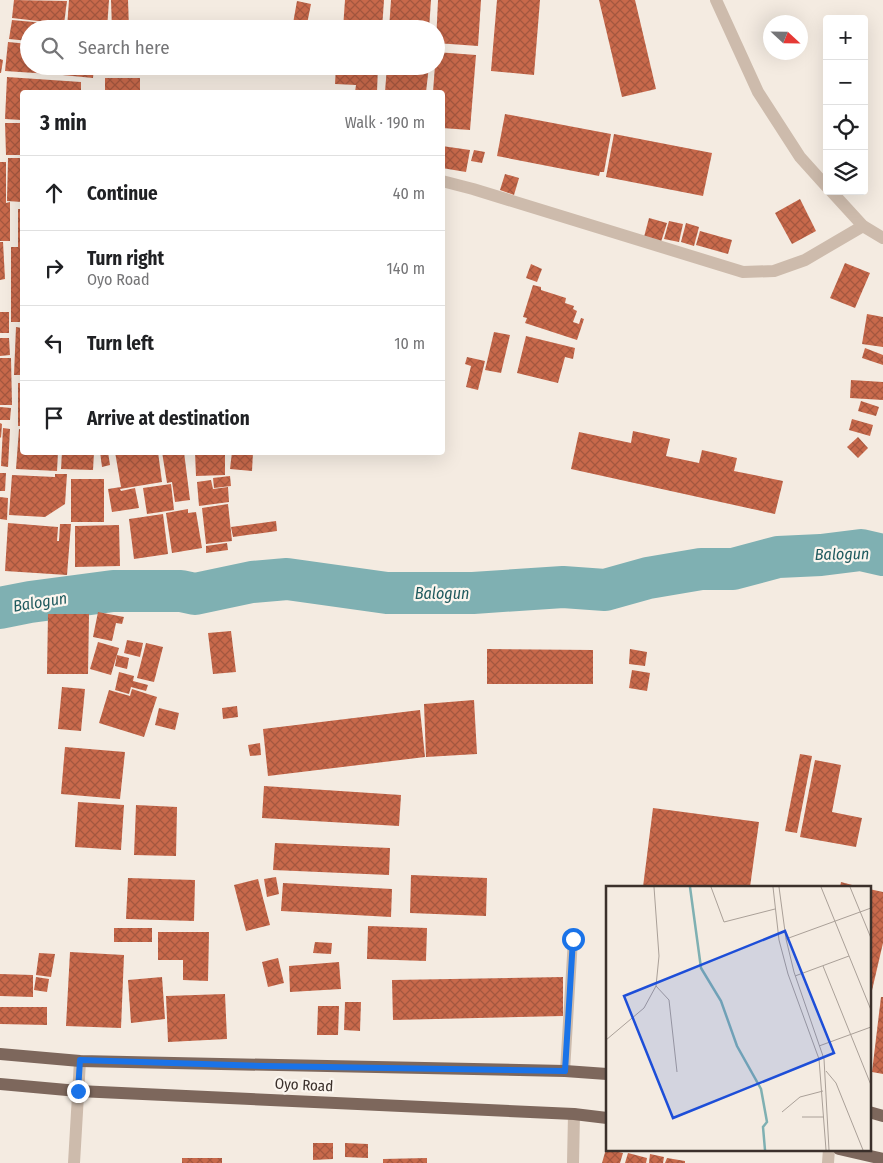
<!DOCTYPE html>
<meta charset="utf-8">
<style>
body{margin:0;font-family:"Fira Sans Condensed",sans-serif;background:#f2f2f2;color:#202124}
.controls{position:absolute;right:15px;top:15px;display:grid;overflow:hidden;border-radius:5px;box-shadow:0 5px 20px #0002}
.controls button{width:45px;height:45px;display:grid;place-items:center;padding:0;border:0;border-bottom:1px solid #e0e0e0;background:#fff;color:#202124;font:25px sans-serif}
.compass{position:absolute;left:763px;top:15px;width:45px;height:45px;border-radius:50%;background:#fff;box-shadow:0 5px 20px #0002;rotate:112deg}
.stop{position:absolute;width:15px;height:15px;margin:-11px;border:4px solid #1a73e8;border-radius:50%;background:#fff}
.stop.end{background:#1a73e8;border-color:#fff;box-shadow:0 1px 5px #0008}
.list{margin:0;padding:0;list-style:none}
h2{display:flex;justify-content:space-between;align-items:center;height:65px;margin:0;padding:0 20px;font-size:21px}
h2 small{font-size:16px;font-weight:400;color:#757577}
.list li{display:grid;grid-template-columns:32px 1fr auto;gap:15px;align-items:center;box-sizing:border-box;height:75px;padding:0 20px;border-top:1px solid #e0e0e0}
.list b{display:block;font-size:19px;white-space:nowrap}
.list p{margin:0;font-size:16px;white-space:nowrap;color:#757577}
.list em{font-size:16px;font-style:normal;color:#757577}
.icon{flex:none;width:28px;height:28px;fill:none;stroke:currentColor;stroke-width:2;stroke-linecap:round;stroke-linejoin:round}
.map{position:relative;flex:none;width:883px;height:1163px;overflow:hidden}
.search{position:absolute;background:#fff;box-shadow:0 5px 20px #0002;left:20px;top:20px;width:425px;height:55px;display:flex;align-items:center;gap:12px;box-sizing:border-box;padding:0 18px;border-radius:28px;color:#757577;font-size:19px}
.panel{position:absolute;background:#fff;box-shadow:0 5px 20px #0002;left:20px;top:90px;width:425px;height:365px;border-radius:5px}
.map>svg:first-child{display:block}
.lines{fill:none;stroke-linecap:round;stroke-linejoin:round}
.river{stroke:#7fb0b2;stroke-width:42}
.building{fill:url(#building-cross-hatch)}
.service{stroke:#cdbbac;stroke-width:10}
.minor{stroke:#cdbbac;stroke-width:12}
.primary{stroke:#7d675c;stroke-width:12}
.route{stroke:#1a73e8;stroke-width:6}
.labels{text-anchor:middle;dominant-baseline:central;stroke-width:4.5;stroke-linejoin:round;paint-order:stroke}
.street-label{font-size:15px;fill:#3b302b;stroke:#fbf5ee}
.water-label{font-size:16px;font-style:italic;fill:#1f5a5e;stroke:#fbf5ee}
.inset-river{fill:none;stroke:#7fb0b2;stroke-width:2.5}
.inset-road{fill:none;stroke:#aaa098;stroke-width:1}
.view{fill:#1d4ed8;fill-opacity:0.15;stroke:#1d4ed8;stroke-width:2.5}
.inset-edge{fill:none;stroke:#3b302b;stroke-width:2.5}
</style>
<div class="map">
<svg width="883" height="1163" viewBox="0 0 883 1163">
<defs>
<pattern id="building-cross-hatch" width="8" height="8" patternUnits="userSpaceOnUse" patternTransform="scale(1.25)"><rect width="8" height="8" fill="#c8694b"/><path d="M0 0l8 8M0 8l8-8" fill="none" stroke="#a4573f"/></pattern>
</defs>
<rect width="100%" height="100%" fill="#f4ebe1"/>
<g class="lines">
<!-- river -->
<polyline class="river" points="0,608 30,602 113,591 181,591 195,594 252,582 287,579 387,593 473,593 563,587 605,590 648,578 701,569 733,569 778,557 821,555 861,550 883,555"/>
</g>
<!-- building -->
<g class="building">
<polygon points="14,0 67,1 64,24 12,18"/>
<polygon points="69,0 109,0 107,29 67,28"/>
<polygon points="111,0 128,0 129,29 112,29"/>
<polygon points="345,0 384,0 382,29 343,29"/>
<polygon points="391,0 431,0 429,29 389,29"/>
<polygon points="438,0 481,0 478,46 436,43"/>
<polygon points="497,0 540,0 534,75 491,71"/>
<polygon points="599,0 635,0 656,89 622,97"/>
<polygon points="297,1 311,4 306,29 292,29"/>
<polygon points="12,20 66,25 66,29 29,29 29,41 9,39"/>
<polygon points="8,42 29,44 29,66 50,66 50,74 5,71"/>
<polygon points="436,52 476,55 470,130 442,128 442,92 433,92"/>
<polygon points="0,59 3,60 1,73 0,73"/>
<polygon points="53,66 94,66 93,78 52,74"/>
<polygon points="336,66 378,66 377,92 355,92 356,85 335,84"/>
<polygon points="387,66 429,66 426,92 385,92"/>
<polygon points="7,77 81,82 81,92 22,92 22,120 5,119"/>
<rect x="105" y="78" width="35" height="14"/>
<polygon points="505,114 611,134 604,172 600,172 599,176 497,156"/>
<polygon points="5,123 22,123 22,155 6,155"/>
<polygon points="614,134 712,153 703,196 606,177"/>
<polygon points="442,146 470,150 466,172 442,168"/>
<polygon points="474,150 485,152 482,163 471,161"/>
<polygon points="8,158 22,158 22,202 7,201"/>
<polygon points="0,162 6,162 6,203 10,202 10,241 0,241"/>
<polygon points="505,174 519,178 514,195 500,190"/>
<polygon points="800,199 816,231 792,244 775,213"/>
<polygon points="18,209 22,209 22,322 11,322 11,247 18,247"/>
<polygon points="649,218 667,223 661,242 644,237"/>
<polygon points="669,221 683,224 679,242 664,239"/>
<polygon points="686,223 699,227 694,246 681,242"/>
<polygon points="700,231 732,240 728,254 696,245"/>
<polygon points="0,242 3,242 5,279 0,280"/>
<polygon points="845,263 870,273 855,308 830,298"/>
<polygon points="531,264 542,269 537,282 526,278"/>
<polygon points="533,285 541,287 541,290 566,298 565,303 574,306 573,309 577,311 573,322 579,324 581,318 584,319 577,340 525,323 527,318 523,317"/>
<rect x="0" y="312" width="9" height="21"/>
<polygon points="867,314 883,317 883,347 862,344"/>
<polygon points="16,327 22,328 22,375 14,375"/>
<polygon points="494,332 510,335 501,373 485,370"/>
<polygon points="526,336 575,348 573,359 565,357 558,383 517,373"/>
<polygon points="0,338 9,338 10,355 0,356"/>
<polygon points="865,348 883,355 883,365 862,358"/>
<polygon points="467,357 485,361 478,390 466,387 471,366 465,364"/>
<polygon points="0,358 11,358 12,405 0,405"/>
<polygon points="851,380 883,382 883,400 850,398"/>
<rect x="18" y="383" width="4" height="43"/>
<polygon points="861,401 879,407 876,416 858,411"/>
<polygon points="0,407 11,408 10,420 0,420"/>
<polygon points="852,419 873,425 870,436 849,430"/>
<polygon points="0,423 2,424 1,438 0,437"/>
<polygon points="3,428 10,429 8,467 1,466"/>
<polygon points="19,429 22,430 22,452 58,452 57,471 16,469"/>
<polygon points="633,431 670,439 666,456 699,463 702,450 737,458 734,471 783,481 775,514 571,469 579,432 631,443"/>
<polygon points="858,437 868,448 858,458 847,447"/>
<polygon points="62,452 94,452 93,470 61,469"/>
<polygon points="100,452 108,452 110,465 102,467"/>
<polygon points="115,452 158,452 162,482 120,489 121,491 135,488 139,508 112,512 108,489 121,487"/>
<polygon points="162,452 184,452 190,500 175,502 172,482 167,483"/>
<polygon points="195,452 225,452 225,475 196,476"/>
<polygon points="232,452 253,452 252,471 230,469"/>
<polygon points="0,473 6,473 5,491 0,491"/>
<polygon points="55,474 67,474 65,504 45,517 9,515 12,475 55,477"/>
<polygon points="230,476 231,486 214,488 213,478"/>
<rect x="71" y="479" width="33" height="43"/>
<polygon points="211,480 213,489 228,487 229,502 199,506 197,482"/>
<polygon points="171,484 174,510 147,514 143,488"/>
<polygon points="0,497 8,498 7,520 0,519"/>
<polygon points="228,504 232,541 206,544 202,508"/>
<polygon points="188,509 188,513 196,512 202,548 172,553 166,513"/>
<polygon points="163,514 168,554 134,559 129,519"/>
<polygon points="276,521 277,531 233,537 231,527"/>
<polygon points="8,523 58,527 57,541 59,541 60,524 71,524 67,575 5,571"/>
<polygon points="119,525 120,566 75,567 75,526"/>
<polygon points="227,543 228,550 206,553 206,546"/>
<polygon points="98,612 124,617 122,624 116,623 112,641 93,637"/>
<polygon points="48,614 89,614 88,674 47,674"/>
<polygon points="231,631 236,672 213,674 208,633"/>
<polygon points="127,640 143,643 140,657 124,653"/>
<polygon points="98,642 119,648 111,675 90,669"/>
<polygon points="146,643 163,647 154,682 137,678"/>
<polygon points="487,649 593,650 593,684 487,684"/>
<polygon points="630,649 647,652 645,666 629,664"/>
<polygon points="117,655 129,658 127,669 115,666"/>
<polygon points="632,670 650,673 647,691 629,688"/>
<polygon points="119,672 134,676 133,681 148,685 146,691 131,687 129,694 115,690"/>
<polygon points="62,687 85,689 81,731 58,729"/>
<polygon points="132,689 157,697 144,737 99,723 109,690 130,696"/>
<polygon points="474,700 477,754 426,757 424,704"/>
<polygon points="237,706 238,717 223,719 222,708"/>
<polygon points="159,708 179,713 175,730 155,725"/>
<polygon points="420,710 425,757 268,776 263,729"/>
<polygon points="260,743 261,755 250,756 248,745"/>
<polygon points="65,747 125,752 120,799 61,794"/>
<polygon points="800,754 812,756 797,833 785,831"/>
<polygon points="815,760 841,765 832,812 862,818 856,847 800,837"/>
<polygon points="264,786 401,795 399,826 262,818"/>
<polygon points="78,802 124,805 121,850 75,847"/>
<polygon points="136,805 177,807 176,856 134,855"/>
<polygon points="653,808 759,822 750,887 643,887"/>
<polygon points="275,843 390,848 389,875 273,870"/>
<polygon points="411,875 487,878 486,916 410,913"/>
<polygon points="276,877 279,894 267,897 264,879"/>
<polygon points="128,878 195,880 194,921 126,919"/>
<polygon points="258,879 270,925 246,931 234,885"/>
<polygon points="841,882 856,886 856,887 840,887"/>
<polygon points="283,883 392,889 391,917 281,911"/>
<polygon points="869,889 883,892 883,943 870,999"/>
<polygon points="368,926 427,928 426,961 367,959"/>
<rect x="114" y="928" width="38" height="14"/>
<polygon points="158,932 209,932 208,981 183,980 183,960 158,960"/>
<polygon points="315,942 332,943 331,954 313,953"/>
<polygon points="70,952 124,955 121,1028 66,1026"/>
<polygon points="39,953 55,954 51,977 36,975"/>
<polygon points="278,958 284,983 268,987 262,962"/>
<polygon points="339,962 341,989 290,992 289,966"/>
<polygon points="0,974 33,975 33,997 0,996"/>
<polygon points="36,977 49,979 47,992 34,990"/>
<polygon points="162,977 165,1019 131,1023 128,980"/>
<polygon points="563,977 563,1016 393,1020 392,980"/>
<polygon points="225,994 227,1039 168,1042 166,996"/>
<polygon points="881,997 883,997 883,1074 872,1072"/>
<polygon points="345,1002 361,1002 360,1031 344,1030"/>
<polygon points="318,1006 339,1006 338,1035 317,1035"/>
<polygon points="0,1007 47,1007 47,1025 0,1024"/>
<polygon points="313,1143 333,1143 333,1159 313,1160"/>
<polygon points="345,1143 368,1144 368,1158 345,1157"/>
<polygon points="606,1149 623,1153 620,1163 602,1163"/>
<polygon points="628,1153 647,1158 646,1163 625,1163"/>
<polygon points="650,1154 664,1157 663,1163 649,1163"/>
<rect x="182" y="1158" width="40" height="5"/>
<polygon points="427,1158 427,1163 383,1163 383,1159"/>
<polygon points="667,1158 685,1161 685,1163 665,1163"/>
</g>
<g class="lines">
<!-- service -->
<polyline class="service" points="565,1071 573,939"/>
<!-- minor -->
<g class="minor">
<polyline points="716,0 758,92 800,157 827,187"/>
<polyline points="442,181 473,189 743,272 774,271 805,260 863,226"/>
<polyline points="831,191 863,226 883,238"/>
<polyline points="74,1163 80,1061"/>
<polyline points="573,1163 574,1114"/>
<polyline points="828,1163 829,1149"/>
</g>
<!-- primary -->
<g class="primary">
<polyline points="0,1054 80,1061 565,1071 607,1074"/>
<polyline points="0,1084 78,1091 574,1114 607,1118"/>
<polyline points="869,1112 883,1116"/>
<polyline points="839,1149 883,1159"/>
</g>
</g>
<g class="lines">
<!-- route -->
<polyline class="route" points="78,1091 80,1060 264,1066 565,1071 573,939"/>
</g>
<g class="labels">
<!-- street labels -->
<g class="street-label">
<text transform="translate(304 1085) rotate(3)">Oyo Road</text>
</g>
<!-- water labels -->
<g class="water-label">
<text transform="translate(842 554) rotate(-1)">Balogun</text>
<text x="442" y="593">Balogun</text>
<text transform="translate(40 602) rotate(-9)">Balogun</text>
</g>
</g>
<!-- overview -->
<g transform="translate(606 886)">
<rect width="265" height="265" fill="#f4ebe1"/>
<path class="inset-river" d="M84,1L95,82L115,115L131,160L155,203L161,236L157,241L159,264"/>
<path class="inset-road" d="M105,1L118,36L169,23M167,1L173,54L182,88L213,173L220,264M173,1L180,53L188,86L218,173L223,264M215,1L265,124M244,1L265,52M180,53L265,22M217,80L265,199M189,90L243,70M50,100L63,114L71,186M0,154L38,122L50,100L53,70L48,1M213,160L265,141M220,185L230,197L257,264M176,226L194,211L217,205M196,231H218"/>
<path class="view" d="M179,45L228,167L67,232L18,110Z"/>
<rect width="265" height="265" class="inset-edge"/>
</g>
</svg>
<div class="controls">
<button>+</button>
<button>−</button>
<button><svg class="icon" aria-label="locate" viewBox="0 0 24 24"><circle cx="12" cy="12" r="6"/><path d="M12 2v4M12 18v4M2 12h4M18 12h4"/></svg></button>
<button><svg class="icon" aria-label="layers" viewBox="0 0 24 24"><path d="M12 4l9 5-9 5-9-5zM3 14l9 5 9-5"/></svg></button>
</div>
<svg class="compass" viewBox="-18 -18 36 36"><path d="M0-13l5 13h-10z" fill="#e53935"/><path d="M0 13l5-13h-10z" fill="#757577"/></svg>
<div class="stop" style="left:573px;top:939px"></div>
<div class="stop end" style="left:78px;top:1091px"></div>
<div class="search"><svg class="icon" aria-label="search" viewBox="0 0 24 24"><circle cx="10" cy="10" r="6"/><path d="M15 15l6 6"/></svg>Search here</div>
<section class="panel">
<h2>3 min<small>Walk · 190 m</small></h2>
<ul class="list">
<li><svg class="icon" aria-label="ahead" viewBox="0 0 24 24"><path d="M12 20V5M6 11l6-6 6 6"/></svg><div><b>Continue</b></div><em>40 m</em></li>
<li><svg class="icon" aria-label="right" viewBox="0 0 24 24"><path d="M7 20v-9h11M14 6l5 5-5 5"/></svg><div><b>Turn right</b><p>Oyo Road</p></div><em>140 m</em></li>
<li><svg class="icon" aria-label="left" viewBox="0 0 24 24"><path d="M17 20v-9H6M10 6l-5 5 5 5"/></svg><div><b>Turn left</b></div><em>10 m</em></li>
<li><svg class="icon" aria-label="arrive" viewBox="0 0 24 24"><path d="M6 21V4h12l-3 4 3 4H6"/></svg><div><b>Arrive at destination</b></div></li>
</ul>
</section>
</div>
